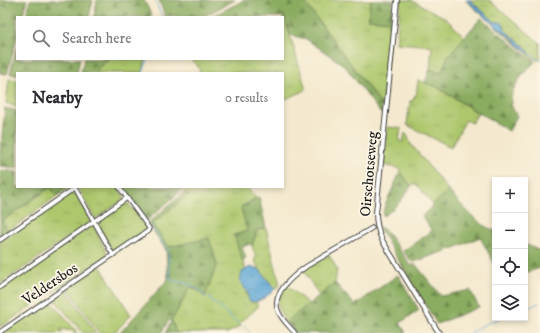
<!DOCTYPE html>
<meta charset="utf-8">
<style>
body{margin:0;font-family:"IM FELL DW Pica",serif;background:#f7f7f7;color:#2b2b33}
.controls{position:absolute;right:12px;bottom:12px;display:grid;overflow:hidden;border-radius:0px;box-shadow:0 2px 6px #0003}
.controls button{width:36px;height:36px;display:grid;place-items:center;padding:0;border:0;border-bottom:1px solid #e1e1e2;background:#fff;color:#2b2b33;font:20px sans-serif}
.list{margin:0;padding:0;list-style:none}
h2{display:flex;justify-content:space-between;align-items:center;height:52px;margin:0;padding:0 16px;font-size:17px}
h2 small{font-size:13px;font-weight:400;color:#7c7c81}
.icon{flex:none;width:22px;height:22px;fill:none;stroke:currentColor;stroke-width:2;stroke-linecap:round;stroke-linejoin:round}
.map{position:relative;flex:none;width:540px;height:333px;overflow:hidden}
.search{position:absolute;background:#fff;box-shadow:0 2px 6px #0003;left:16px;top:16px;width:268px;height:44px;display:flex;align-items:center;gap:10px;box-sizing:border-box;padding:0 14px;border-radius:0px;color:#7c7c81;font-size:15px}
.panel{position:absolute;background:#fff;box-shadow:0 2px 6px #0003;left:16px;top:72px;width:268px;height:116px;border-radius:0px}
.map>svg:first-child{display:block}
.grass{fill:url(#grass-tufts);stroke:#647244}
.forest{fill:url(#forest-firs);stroke:#53643e}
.water{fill:url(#water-ripples);stroke:#3d6278}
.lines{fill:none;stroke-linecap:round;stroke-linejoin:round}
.stream{stroke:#5ea7d5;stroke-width:1}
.minor-casing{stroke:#3c3b37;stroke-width:5.5}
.tertiary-casing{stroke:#3c3b37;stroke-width:6}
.minor{stroke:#fff;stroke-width:3.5}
.tertiary{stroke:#fff;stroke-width:4}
.labels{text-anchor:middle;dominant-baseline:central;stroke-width:4;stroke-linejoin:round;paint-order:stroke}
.street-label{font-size:15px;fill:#1c1c1c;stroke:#fcf5e5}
</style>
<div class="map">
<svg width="540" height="333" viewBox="0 0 540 333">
<defs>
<pattern id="grass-tufts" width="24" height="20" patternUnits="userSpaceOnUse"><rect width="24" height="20" fill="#adc76d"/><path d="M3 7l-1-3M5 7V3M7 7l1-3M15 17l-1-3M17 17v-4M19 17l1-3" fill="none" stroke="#94aa5e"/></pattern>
<pattern id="forest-firs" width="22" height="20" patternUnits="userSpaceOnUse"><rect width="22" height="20" fill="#8aac60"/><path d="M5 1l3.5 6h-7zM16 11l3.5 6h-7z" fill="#708b4e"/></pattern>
<pattern id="water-ripples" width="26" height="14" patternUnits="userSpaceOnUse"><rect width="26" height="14" fill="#5ea7d5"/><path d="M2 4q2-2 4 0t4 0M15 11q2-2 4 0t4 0" fill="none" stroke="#4d87ac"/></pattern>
</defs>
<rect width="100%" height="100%" fill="#fcf5e5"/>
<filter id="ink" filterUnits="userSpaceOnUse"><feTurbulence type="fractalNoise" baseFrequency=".025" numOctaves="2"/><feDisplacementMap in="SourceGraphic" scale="8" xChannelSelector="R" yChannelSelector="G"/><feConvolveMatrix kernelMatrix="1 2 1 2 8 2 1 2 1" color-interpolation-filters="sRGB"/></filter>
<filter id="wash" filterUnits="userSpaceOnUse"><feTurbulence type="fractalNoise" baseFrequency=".012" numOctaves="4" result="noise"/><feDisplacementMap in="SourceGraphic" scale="16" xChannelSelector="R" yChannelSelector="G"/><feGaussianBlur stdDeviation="0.9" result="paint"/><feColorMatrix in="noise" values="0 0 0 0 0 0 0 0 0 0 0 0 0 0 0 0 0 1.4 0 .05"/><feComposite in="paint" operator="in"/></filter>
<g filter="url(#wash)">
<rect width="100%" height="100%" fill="#f4e9ce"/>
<!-- grass -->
<g class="grass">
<polygon points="303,0 371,0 368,19 391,21 382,106"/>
<polygon points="401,0 411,0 444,17 465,37 448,56 441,73 430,69 432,46 421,45 396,43"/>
<polygon points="465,0 466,0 491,22 516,42 517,44 531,54 512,37 511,35 504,30 505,28 503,24 500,22 495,22 470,0 489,0 540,43 540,60 537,60 532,58"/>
<polygon points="284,14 306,90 283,100 283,73 200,73 199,68 190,59 283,59 283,17 275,17"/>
<path d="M109,59H146L142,73H96C98,66 104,63 109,59Z"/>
<polygon points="9,79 17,80 17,107 6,103"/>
<polygon points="418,80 435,86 478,113 472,123 466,120 451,147 407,125 410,101 413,101 414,96 416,96"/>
<polygon points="387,127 401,128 399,141 403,142 405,133 408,137 410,143 448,190 433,205 417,185 415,184 411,186 401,173 400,172 400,169 383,165"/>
<polygon points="51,187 57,196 8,231 2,221"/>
<polygon points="78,187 117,187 125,198 95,219"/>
<path d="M184,187H247L256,198L241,207L248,231L234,235L246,270L242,272C243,283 245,293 251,302H256L258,307L239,324L241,326L227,333H177C174,329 172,325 172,320L190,287L196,289L205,296L209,238L169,248L152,224L188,195L183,189Z"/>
<polygon points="74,190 91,222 0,284 0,242"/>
<polygon points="126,202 127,202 148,229 115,253 113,252 97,222"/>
<polygon points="93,225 108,255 0,327 0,288"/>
<polygon points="266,228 280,285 275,289 260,270 254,260 256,258 252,246 257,230"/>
<polygon points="329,255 337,269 335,283 319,296 303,269"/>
<polygon points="100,266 131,315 114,333 99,333 68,288"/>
<polygon points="286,285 309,304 286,322 278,309 278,296"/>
<polygon points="66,289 96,333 83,333 53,298"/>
<polygon points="50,300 78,333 73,333 74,331 60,329 63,333 0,333"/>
</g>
<!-- forest -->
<g class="forest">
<polygon points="0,0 27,0 22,17 17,17 17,37 7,74 0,73"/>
<polygon points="30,0 93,0 89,17 26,17"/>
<polygon points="97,0 144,0 152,16 150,17 94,17"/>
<polygon points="159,0 235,0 202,17 165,16"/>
<polygon points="244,0 303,0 382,106 381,114 345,66 306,39 290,35 284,15 275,17 211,17"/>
<polygon points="371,0 393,0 391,21 368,19"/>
<path d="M481,18L517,48L535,62C525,71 509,89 511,104C512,108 515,112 517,116L509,131L435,86L425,83L430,69L441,73L448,56Z"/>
<polygon points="17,47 17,59 80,59 77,73 17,73 17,75 10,74"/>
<path d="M84,59H109C103,63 98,66 96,73H81Z"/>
<polygon points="5,108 17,111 17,168 0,166 0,154"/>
<polygon points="0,170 17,172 17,187 70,187 57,196 50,187 2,221 8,231 0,236"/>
<path d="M400,172L401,173L411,186C404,198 395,209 383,216L384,208Z"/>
<polygon points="121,187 184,187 183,189 146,221"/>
<path d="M448,190C458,201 481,229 495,230V265L480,237L457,247L414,262L411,261L403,251L432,231L422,216Z"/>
<polygon points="185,192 188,195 152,224 169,247 209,238 217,264 205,297 196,289 190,287 172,320 174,328 177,333 165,333 171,322 169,320 161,333 120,333 168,279 166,250 148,223"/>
<polygon points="259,197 266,228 257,230 252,246 250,244 242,247 246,258 242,260 234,235 247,231 241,207"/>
<polygon points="379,227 386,231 409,263 411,265 416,265 441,296 470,290 479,307 437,324 385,238"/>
<polygon points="525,244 540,251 540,268 525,273"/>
<polygon points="398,275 419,310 400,323 406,333 296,333 286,322 335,283 355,305"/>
</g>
<!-- water -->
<g class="water">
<polygon points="466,0 470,0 495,22 500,22 503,24 505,28 504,30 511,35 512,37 515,38 517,41 519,42 520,44 524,45 525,48 527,49 531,55 517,44 516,42 491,22"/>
<path d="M250,267H254L259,269L275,289C267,296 260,304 249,301L247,291L240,281L242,272Z"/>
</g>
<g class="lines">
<!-- stream -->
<g class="stream">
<polyline points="155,0 162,17"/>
<polyline points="531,54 537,59 540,59"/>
<polyline points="143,73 148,59"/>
<polyline points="122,187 147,222"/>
<path d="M150,225L168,250L170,279C175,282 180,282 186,283C194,286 200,291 206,297"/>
<polyline points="209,298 241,326"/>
<polyline points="525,309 539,303"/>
<polyline points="488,323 501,318"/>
<polyline points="244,327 250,333"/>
<polyline points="470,333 487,323"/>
</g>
</g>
</g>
<g filter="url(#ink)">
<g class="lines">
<!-- minor casing -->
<g class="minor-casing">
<g id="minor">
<polyline points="75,188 113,255"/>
<polyline points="0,240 76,187"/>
<polyline points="0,287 127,198"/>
<polyline points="0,332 148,231 149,228 119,187"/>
<path d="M295,333C290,327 283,321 279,313C269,294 294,275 307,266L372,228"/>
</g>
</g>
<!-- tertiary casing -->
<g class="tertiary-casing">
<path id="tertiary" d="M397,0L376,213C376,223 378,231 382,240L439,333"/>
</g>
<!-- minor -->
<use href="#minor" class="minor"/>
<!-- tertiary -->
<use href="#tertiary" class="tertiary"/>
</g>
</g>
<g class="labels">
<!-- street labels -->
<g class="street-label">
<text transform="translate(369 174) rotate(-85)">Oirschotseweg</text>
<text transform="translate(50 284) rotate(-34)">Veldersbos</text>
</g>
</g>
</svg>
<div class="controls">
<button>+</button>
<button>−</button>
<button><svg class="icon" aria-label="locate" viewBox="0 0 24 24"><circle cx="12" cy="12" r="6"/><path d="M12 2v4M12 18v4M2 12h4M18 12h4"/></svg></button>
<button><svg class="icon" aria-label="layers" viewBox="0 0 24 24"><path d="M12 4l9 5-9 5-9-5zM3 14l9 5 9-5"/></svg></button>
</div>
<div class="search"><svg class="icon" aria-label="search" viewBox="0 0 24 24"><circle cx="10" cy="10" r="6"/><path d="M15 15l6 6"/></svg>Search here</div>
<section class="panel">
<h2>Nearby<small>0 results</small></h2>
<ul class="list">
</ul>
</section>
</div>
